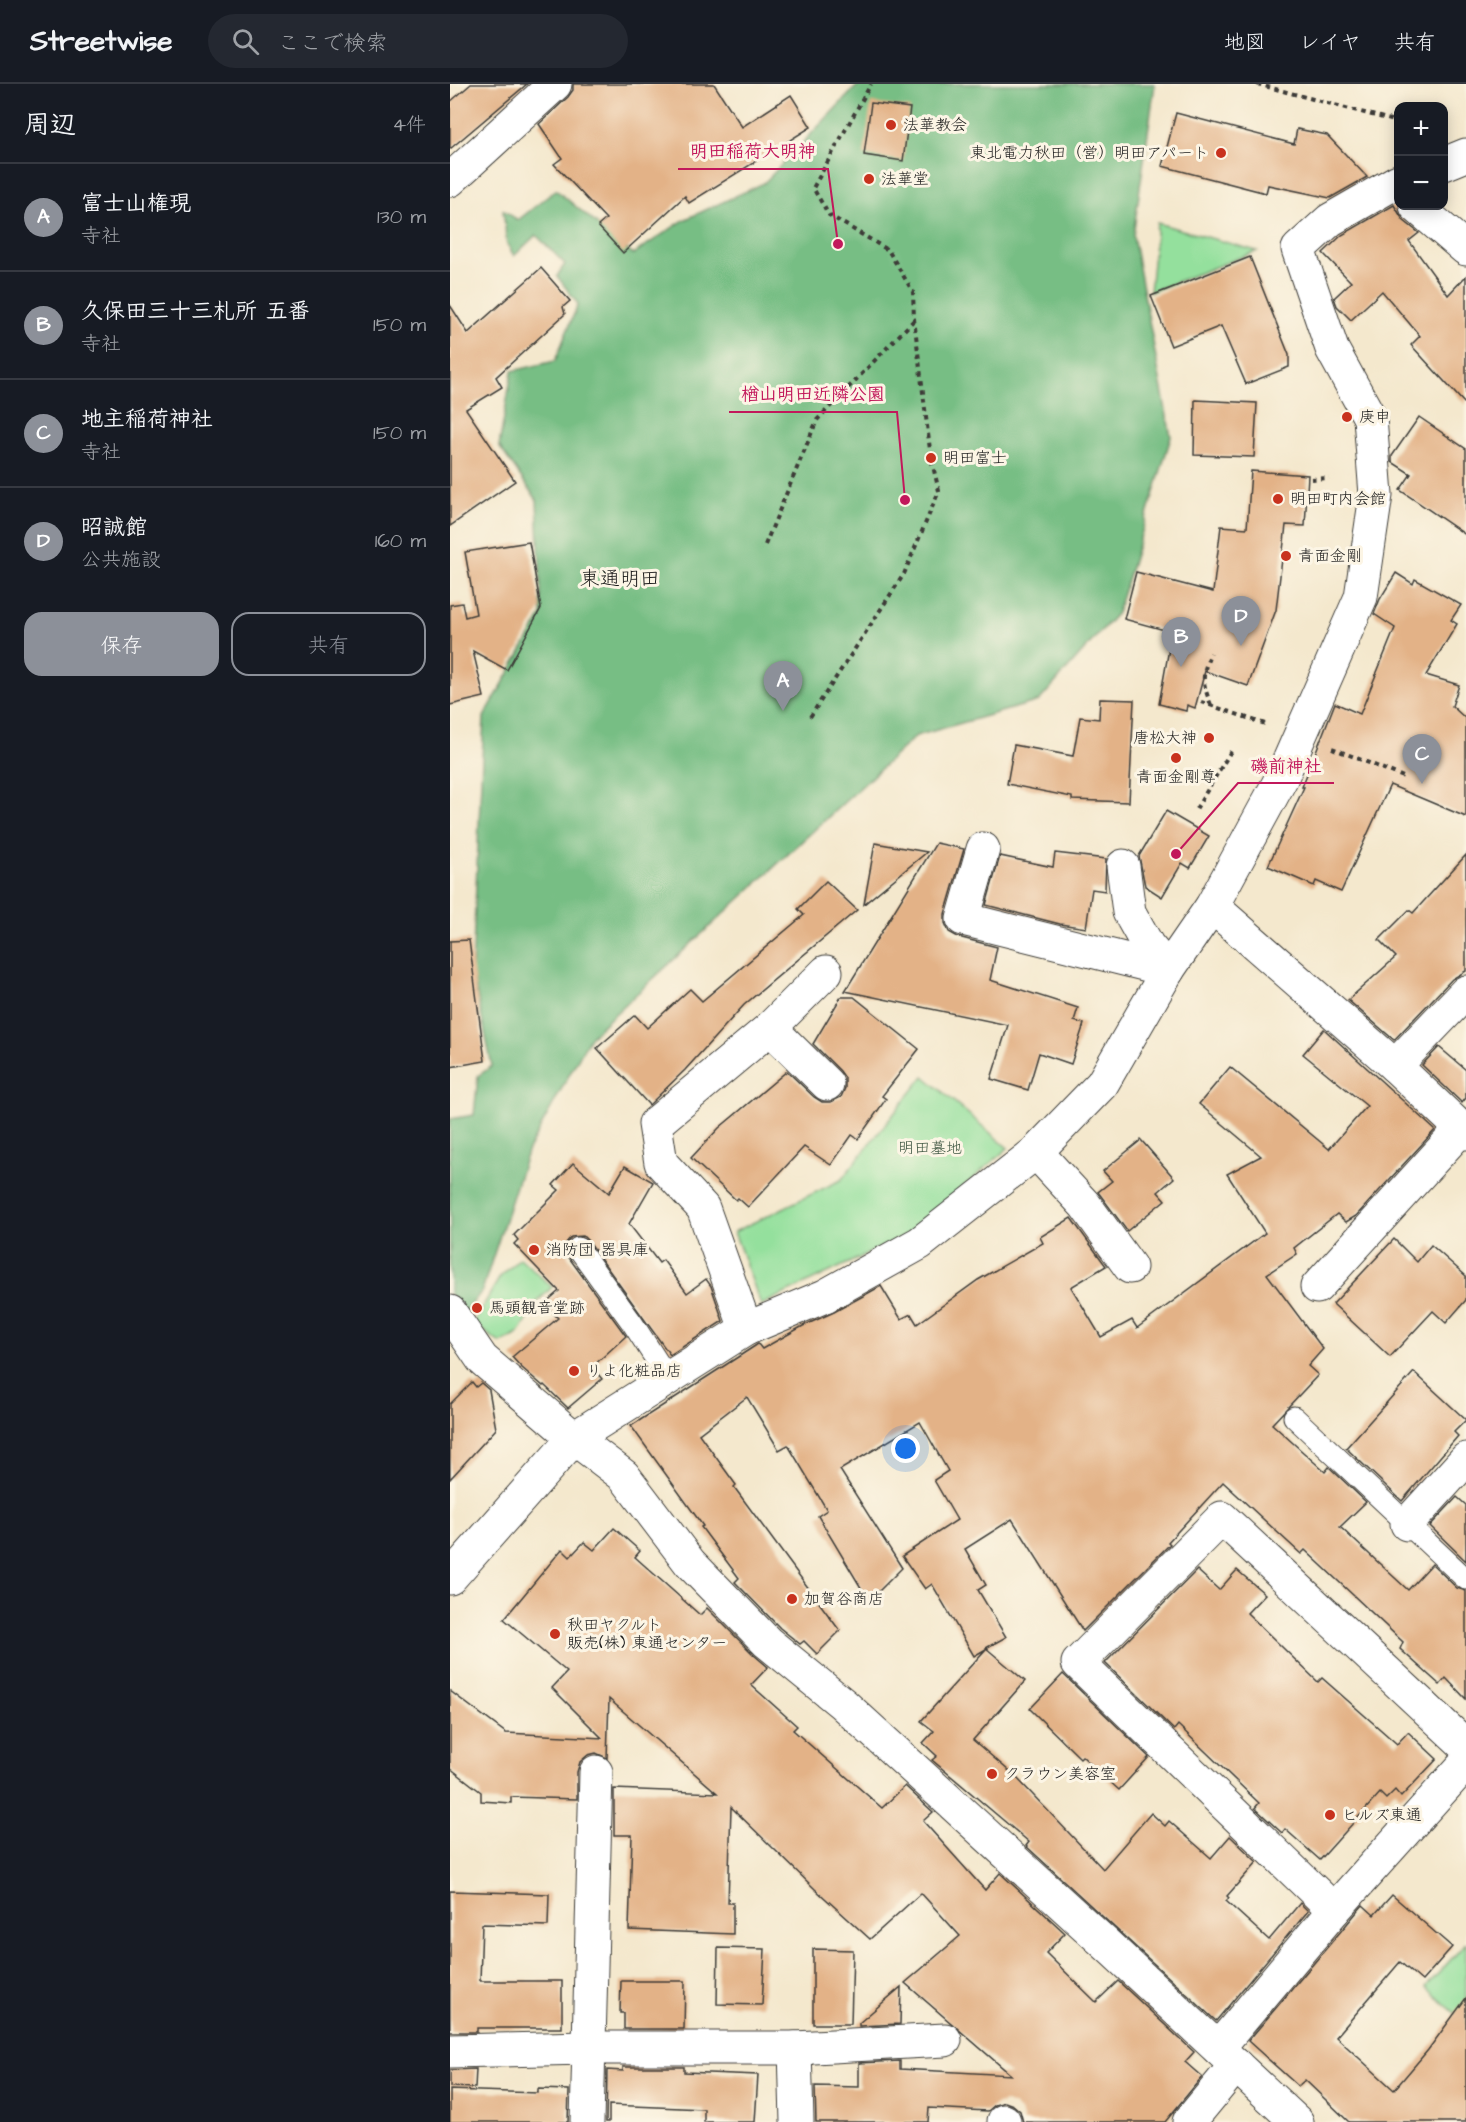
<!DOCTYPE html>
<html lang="ja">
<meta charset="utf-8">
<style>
body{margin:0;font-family:"Architects Daughter","Klee One",sans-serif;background:#242831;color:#f1f3f6}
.controls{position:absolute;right:18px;top:18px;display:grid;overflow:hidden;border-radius:12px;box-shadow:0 3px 15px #0003}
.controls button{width:54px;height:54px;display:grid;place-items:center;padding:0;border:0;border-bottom:2px solid #363941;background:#171b24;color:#f1f3f6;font:30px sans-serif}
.you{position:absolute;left:456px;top:1365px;width:21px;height:21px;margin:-15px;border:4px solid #fff;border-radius:50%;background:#1a73e8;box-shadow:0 0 0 9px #1a73e833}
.badge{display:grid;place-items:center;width:39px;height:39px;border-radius:50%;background:#8c9099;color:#fff;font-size:20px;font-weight:700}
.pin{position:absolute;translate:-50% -50px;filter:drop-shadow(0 2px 3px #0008)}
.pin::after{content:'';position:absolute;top:32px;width:21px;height:18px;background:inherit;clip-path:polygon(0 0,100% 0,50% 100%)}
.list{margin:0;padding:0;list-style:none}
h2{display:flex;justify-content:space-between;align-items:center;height:78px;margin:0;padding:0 24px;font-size:26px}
h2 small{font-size:20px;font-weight:400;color:#9ea1a6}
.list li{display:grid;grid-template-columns:39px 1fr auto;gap:18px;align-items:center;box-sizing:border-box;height:108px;padding:0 24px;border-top:2px solid #363941}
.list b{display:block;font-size:22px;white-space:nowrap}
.list p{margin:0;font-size:20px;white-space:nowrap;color:#9ea1a6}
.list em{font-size:20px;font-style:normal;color:#9ea1a6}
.actions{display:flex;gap:12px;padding:18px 24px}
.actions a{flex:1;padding:14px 0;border:2px solid #8c9099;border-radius:18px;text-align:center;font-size:21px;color:#8c9099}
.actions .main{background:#8c9099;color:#fff}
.icon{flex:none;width:33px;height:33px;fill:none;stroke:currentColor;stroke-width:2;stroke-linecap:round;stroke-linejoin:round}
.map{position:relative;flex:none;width:1016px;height:2038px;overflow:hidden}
header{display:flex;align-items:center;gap:36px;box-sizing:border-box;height:84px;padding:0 30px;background:#171b24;border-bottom:2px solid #363941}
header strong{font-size:28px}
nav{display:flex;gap:33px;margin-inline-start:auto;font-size:21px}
.search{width:420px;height:54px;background:#242831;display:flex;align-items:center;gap:15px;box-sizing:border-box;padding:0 21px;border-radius:33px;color:#9ea1a6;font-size:22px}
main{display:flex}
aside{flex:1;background:#171b24}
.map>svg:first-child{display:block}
.green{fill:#94e09d;stroke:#587e5c;stroke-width:1.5}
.forest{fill:#77be84;stroke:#4a6d50;stroke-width:1.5}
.building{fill:#e3b287}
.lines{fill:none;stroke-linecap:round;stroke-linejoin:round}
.lane-casing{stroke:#3c3b37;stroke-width:23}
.street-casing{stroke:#3c3b37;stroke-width:35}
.secondary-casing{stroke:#3c3b37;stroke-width:35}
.path{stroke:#3c3b37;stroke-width:4;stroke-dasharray:4.5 4.5;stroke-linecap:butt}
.lane{stroke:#fff;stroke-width:21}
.street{stroke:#fff;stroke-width:33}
.secondary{stroke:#fff;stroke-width:33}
.poi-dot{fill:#c8321e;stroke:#fcf5e5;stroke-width:2}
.labels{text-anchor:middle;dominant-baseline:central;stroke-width:6;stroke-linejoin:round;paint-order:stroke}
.poi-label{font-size:16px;fill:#1c1c1c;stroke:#fcf5e5;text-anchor:start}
.park-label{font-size:16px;fill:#405743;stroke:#fcf5e5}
.quarter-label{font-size:20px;fill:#1c1c1c;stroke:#fcf5e5}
.leader{fill:none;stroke:#c2185b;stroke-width:2}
.callout-dot{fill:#c2185b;stroke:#fcf5e5;stroke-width:2}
.callout-label{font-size:18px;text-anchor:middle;font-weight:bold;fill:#c2185b;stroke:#fcf5e5;stroke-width:6;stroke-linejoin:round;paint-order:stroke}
</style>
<header>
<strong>Streetwise</strong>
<div class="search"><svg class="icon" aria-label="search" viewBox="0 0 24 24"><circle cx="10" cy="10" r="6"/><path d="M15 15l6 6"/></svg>ここで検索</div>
<nav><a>地図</a><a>レイヤ</a><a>共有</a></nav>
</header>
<main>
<aside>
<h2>周辺<small>4件</small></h2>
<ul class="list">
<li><span class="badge">A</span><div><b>富士山権現</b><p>寺社</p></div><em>130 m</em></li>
<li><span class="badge">B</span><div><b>久保田三十三札所 五番</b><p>寺社</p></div><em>150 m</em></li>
<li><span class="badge">C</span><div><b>地主稲荷神社</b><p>寺社</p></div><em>150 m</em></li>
<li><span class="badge">D</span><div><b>昭誠館</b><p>公共施設</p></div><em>160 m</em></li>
</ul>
<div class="actions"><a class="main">保存</a><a>共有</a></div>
</aside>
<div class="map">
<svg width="1016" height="2038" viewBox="0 0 1016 2038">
<rect width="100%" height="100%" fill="#fcf5e5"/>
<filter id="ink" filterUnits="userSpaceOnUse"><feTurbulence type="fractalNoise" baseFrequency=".0167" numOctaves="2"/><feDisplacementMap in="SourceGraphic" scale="12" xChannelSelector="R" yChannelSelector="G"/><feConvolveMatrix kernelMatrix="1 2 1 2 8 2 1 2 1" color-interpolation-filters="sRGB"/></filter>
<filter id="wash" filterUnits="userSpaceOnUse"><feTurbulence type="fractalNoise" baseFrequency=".008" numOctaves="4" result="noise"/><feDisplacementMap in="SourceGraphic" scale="24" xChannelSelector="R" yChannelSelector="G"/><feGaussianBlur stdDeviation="1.35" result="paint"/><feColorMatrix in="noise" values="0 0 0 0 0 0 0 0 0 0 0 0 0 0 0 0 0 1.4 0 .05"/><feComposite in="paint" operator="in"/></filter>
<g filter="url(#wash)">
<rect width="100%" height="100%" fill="#f4e8cd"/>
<!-- green -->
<g class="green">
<polygon points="707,139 807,167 700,208"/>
<polygon points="474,992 558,1064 459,1150 311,1221 284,1148 391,1096"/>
<path d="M70,1174L102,1203C97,1209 89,1214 85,1221C73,1242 75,1250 50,1259L23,1239L50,1193Z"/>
<polygon points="1016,1859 1016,1939 976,1903"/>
</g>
<!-- forest -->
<polygon class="forest" points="409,0 705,0 683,152 721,353 667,529 589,617 466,652 140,953 77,1068 32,1207 14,1230 0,1210 0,1035 24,1031 28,992 42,982 22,887 34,633 92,531 87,416 49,362 62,287 105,277 128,220 107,192 115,180 86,151 64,172 57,160 53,126 68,136 106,106 183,170 234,136 314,99"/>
<g id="blocks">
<!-- building -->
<g class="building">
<polygon points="21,0 77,0 0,65 0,18"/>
<polygon points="123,0 264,0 292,43 341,11 361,43 239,119 235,112 173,169 148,142 156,135 104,80 112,74 89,40 118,13 123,6"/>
<polygon points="421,19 460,24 453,77 414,71"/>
<polygon points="726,29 844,60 847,45 877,51 917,93 880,114 818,101 816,109 712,82"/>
<polygon points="944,121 953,136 969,149 959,157 998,211 1016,192 1016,321 961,261 970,252 932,207 901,236 887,222 884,214 901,198 873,169 892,151"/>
<polygon points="800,173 839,271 839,283 796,300 771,242 721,262 701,212"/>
<polygon points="91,184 120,217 113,223 115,230 46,293 52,303 16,325 65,397 0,442 0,221 18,249"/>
<polygon points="745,316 807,319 804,373 744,371"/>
<polygon points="969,333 1016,365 1016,451 950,406 961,390 942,378 942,372"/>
<polygon points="801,387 858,391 855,442 836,441 826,526 798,602 755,587 745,624 737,621 736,627 709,620 722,548 674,535 686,488 763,508 771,442 797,444"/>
<polygon points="79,458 91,524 57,586 23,567 34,613 0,621 0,521 12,519 15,533 26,530 15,468"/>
<polygon points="946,489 963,500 965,495 1011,521 1001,536 1007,540 976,591 1009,601 1002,622 1016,635 1016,733 940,701 891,808 866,797 864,802 818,782 854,703 852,703 885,619 910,630 945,544 924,530 930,515"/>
<polygon points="650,615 684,616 679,718 622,716 622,713 557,700 564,661 623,672 630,633 649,635"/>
<polygon points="716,727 759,752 740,784 732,779 712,813 695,802 689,772"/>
<polygon points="425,759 477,768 414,820"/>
<polygon points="486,759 514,765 495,830 495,839 499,848 508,853 547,863 540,896 628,924 624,937 634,940 621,980 589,969 578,1006 541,995 558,941 395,907"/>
<polygon points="605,769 656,775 655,807 642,805 636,844 610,840 536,821 550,772 603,783"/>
<polygon points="1016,771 1016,887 1002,895 944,956 898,916 946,873 929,856 959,826 963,829"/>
<polygon points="376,797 407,826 294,921 235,986 199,1021 147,964 185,931 197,944 240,905 252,917 354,831 348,825"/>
<polygon points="19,856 35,977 0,983 0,857"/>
<polygon points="391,913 404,913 469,965 432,1012 436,1015 408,1055 402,1051 381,1081 354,1063 298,1123 288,1114 286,1116 241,1074 269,1044 337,987 364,1013 372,1018 381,1018 391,1013 395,1004 395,994 390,987 363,960"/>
<polygon points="874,945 985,1046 906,1132 896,1138 887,1130 844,1164 847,1170 817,1190 873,1265 858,1282 868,1291 822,1340 875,1388 879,1383 916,1418 890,1443 958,1506 982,1480 1007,1504 1016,1507 1016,1615 996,1594 990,1601 950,1565 953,1558 855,1466 851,1470 773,1398 718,1458 720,1460 633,1547 562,1435 515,1465 536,1501 528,1506 556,1553 536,1564 575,1597 523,1656 566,1693 653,1785 701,1729 715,1742 719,1737 761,1774 780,1752 807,1778 777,1812 779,1814 776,1817 819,1856 850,1819 858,1827 766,1937 576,1762 579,1758 482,1676 487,1672 473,1659 484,1647 471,1637 536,1565 524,1572 482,1500 475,1505 452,1472 507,1436 484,1396 498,1387 470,1338 390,1386 452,1484 419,1517 368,1432 377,1426 338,1361 329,1366 297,1313 249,1350 286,1401 284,1403 390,1547 367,1570 354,1557 350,1560 330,1544 285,1498 289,1494 251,1443 253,1442 181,1342 305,1262 308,1260 312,1265 353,1242 384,1228 431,1202 451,1235 461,1230 467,1240 528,1196 593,1159 590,1153 621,1134 656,1182 621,1203 651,1253 682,1236 687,1244 815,1149 777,1090 811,1072 749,1020 780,983 879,1065 917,1022 853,970"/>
<polygon points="989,963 1016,986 1016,1014 1012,1019 972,981"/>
<polygon points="691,1056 724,1094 708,1108 715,1116 677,1147 648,1108 662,1097 653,1087"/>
<polygon points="123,1079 159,1109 175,1082 203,1098 179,1140 209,1179 213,1176 237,1209 256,1195 261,1202 273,1237 220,1271 138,1157 133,1152 121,1153 116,1159 117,1171 176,1252 142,1283 152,1295 118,1324 94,1301 93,1302 71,1283 62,1273 108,1234 94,1220 109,1207 64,1160 68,1156 64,1151 109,1106 103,1101"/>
<polygon points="944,1155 967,1178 981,1161 1016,1192 1016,1216 996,1239 983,1227 940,1273 883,1220"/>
<polygon points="964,1288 1016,1336 1004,1348 1008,1352 952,1417 896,1364"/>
<polygon points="22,1298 26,1303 31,1299 39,1306 46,1345 0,1395 0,1320"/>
<polygon points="1007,1413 1016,1421 1016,1477 980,1442"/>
<polygon points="164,1444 190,1467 185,1473 250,1531 257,1524 304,1571 318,1583 301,1601 347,1642 343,1646 432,1724 455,1702 483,1728 473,1737 535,1806 550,1789 615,1849 596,1869 646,1918 668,1897 744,1968 735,1978 752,1993 715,2038 573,2038 570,2027 563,2021 555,2018 545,2021 538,2027 479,2024 478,2038 366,2038 365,2002 409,2003 409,1979 450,1977 450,1985 561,1991 455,1899 510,1852 471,1809 420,1855 365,1805 281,1723 278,1819 283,1819 283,1850 179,1846 182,1751 164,1751 164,1705 267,1709 159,1615 157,1674 146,1669 138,1671 130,1678 127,1688 127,1715 61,1713 61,1719 31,1717 31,1708 0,1684 0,1607 56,1649 152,1654 102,1604 117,1588 54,1535 112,1465 120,1473 134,1458 144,1466"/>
<polygon points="747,1486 769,1506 787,1486 815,1510 797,1529 868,1598 872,1594 947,1660 958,1648 987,1675 951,1713 945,1706 936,1715 930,1709 870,1776 835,1745 832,1749 805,1724 809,1719 728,1641 724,1646 655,1579"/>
<polygon points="613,1590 699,1673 669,1706 632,1672 630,1674 580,1625"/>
<polygon points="0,1807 99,1810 98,1842 32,1840 30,1897 112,1897 112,1944 27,1944 27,1948 0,1948"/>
<polygon points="942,1811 1002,1863 972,1897 950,1878 886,1953 944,2006 978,1966 1016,1914 1016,2038 899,2038 855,1996 848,2002 798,1957 913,1821 924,1831"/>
<polygon points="268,1864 315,1865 312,1921 267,1920"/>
<polygon points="363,1865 403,1866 401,1940 363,1940"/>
<polygon points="171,1897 235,1897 234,1945 174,1945 174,1929 170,1929"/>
<polygon points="451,1903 450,1940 409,1942 409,1939"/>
<polygon points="173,1983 234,1983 234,1988 308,1991 305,2038 254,2038 254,2025 159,2021 159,2038 156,2038 157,1986 173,1987"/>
<polygon points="26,1985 25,2004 0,2003 0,1986"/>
<polygon points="88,2005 119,2006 118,2038 0,2038 0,2006 88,2009"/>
</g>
</g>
</g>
<g filter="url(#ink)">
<use href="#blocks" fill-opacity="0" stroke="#3c3b37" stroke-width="1.5"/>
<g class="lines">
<!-- lane casing -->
<g class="lane-casing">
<g id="lane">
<polyline points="128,1164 183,1240 218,1294"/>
<polyline points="844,1333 1016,1495"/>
</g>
</g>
<!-- street casing -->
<g class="street-casing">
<g id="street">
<polyline points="994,80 1016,71"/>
<polyline points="0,96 105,0"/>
<polyline points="966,122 1016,165"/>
<polyline points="533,765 513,835 718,886"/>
<polyline points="673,782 679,828 698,862 718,886"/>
<polyline points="762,822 945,982 1016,1049"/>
<polyline points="320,944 377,1000"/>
<polyline points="945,982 1016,908"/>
<polyline points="586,1068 635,1121 680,1183"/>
<polyline points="867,1203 1011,1045"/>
<polyline points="0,1228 32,1275 124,1354 174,1392 240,1479 317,1558 393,1620 658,1862 847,2038"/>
<polyline points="296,1245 253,1124 211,1079 205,1040 320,944 376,888"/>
<polyline points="124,1354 296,1245 375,1212 470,1159 586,1068 652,1000 718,886 762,822 831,695 911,513 926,411 920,334 882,265 848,165 880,136 948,97"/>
<polyline points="957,1440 1016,1375"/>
<polyline points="884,1826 628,1579 772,1434 1016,1662"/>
<polyline points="345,1964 495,1956"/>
<polyline points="768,1964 884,1826 1016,1679"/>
<polyline points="0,1967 137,1964 345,1964 347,2038"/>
<polyline points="554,2037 554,2038"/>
<polyline points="137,2038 146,1688"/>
<polyline points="739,2038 786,1981"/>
</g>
</g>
<!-- secondary casing -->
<g class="secondary-casing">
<polyline id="secondary" points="0,1494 124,1354"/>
</g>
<!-- path -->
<g class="path">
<polyline points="807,0 948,38"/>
<polyline points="861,395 879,394"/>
<polyline points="315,461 367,336 464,236"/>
<polyline points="751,618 815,640"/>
<path d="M761,621C752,598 751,591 761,569"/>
<polyline points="360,633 454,490 489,407 481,374 464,235 463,208 438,166 379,131 363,104 421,0"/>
<polyline points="882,664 956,694"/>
<polyline points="746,725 781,667"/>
</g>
<!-- lane -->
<use href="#lane" class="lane"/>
<!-- street -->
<use href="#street" class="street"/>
<!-- secondary -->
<use href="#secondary" class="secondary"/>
</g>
</g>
<!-- markers -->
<g class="poi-dot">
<circle cx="441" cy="41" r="6"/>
<circle cx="771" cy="69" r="6"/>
<circle cx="419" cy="95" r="6"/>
<circle cx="897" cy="333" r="6"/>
<circle cx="481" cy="374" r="6"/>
<circle cx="828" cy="415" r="6"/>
<circle cx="836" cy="472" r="6"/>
<circle cx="759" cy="654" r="6"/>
<circle cx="726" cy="674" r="6"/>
<circle cx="84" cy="1166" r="6"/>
<circle cx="27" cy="1224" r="6"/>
<circle cx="124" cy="1287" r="6"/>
<circle cx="342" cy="1515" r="6"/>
<circle cx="105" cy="1550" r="6"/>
<circle cx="542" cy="1690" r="6"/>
<circle cx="880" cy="1731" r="6"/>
</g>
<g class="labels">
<!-- poi labels -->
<g class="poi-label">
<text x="453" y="41">法華教会</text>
<text x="759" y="69" text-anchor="end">東北電力秋田（営）明田アパート</text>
<text x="431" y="95">法華堂</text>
<text x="909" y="333">庚申</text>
<text x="493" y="374">明田富士</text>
<text x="840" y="415">明田町内会館</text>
<text x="848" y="472">青面金剛</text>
<text x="747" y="654" text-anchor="end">唐松大神</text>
<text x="726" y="693" text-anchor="middle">青面金剛尊</text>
<text x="96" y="1166">消防団 器具庫</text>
<text x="39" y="1224">馬頭観音堂跡</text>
<text x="136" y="1287">りよ化粧品店</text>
<text x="354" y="1515">加賀谷商店</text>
<text x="117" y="1541">秋田ヤクルト<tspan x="117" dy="18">販売(株) 東通センター</tspan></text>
<text x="554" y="1690">クラウン美容室</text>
<text x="892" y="1731">ヒルズ東通</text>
</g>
<!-- park labels -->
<g class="park-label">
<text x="480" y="1064">明田墓地</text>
</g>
<!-- quarter labels -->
<g class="quarter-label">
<text x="170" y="495">東通明田</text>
</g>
</g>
<!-- callouts -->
<path class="leader" d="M388 160L378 85H228M455 416L447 328H279M726 770L788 699H884"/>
<g class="callout-dot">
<circle cx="388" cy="160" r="6"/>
<circle cx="455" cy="416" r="6"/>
<circle cx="726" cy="770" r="6"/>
</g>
<g class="callout-label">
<text x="303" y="73">明田稲荷大明神</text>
<text x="363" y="316">楢山明田近隣公園</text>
<text x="836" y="688">磯前神社</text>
</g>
</svg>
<div class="controls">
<button>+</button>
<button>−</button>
</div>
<div class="you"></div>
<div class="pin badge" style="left:333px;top:627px">A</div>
<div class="pin badge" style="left:731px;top:583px">B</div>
<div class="pin badge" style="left:972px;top:700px">C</div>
<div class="pin badge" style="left:791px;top:562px">D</div>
</div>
</main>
